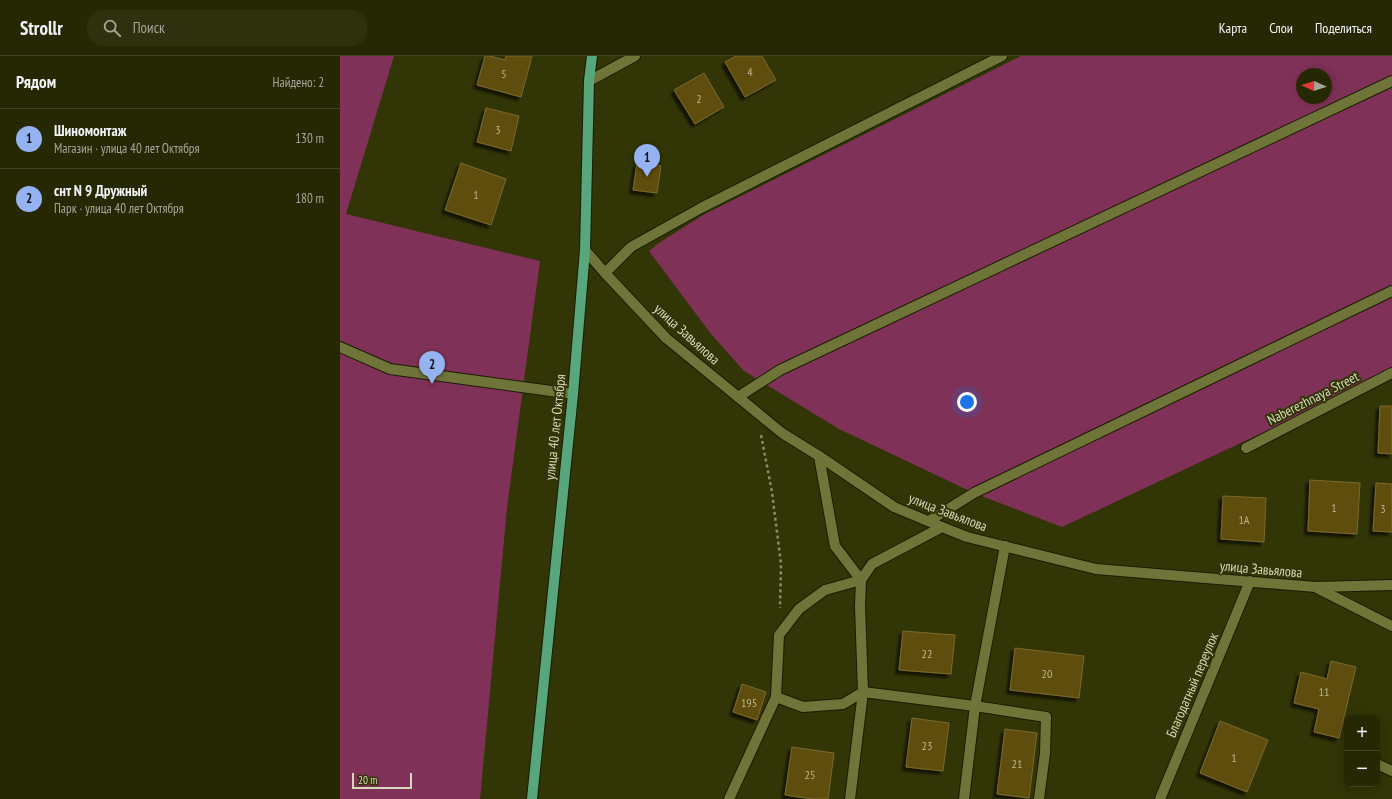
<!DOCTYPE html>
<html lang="ru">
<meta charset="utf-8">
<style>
body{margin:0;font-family:"PT Sans Narrow",sans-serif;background:#2e300e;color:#f1f3f6}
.controls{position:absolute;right:12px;bottom:12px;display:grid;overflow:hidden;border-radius:8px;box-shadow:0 2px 10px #0003}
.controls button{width:36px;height:36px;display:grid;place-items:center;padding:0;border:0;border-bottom:1px solid #424426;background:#262804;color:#f1f3f6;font:20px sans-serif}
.compass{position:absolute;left:956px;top:12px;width:36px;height:36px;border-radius:50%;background:#262804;box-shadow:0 2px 10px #0003;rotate:273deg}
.scale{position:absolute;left:12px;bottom:10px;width:60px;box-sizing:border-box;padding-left:4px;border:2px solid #d5d9bb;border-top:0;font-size:11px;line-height:14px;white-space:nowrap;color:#d5d9bb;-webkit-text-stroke:3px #323506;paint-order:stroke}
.you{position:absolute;left:627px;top:346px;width:14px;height:14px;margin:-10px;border:3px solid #fff;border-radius:50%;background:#1a73e8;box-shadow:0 0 0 6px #1a73e833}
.badge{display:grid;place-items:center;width:26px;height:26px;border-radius:50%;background:#95b2f1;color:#111;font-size:13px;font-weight:700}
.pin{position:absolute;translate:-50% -33px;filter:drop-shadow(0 1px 2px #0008)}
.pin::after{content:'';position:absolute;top:21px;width:14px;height:12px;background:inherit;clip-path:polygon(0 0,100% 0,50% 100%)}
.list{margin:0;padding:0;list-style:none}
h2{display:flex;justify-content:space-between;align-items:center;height:52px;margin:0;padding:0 16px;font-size:17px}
h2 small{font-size:13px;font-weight:400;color:#a4a69a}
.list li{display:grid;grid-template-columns:26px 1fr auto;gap:12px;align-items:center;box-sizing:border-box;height:60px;padding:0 16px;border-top:1px solid #424426}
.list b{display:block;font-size:15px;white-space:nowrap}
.list p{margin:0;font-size:13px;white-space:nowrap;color:#a4a69a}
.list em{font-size:13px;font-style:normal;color:#a4a69a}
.icon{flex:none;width:22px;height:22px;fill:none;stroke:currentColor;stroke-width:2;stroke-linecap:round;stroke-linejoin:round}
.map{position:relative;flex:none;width:1052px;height:743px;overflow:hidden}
header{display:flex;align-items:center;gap:24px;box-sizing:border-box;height:56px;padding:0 20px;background:#262804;border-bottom:1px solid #424426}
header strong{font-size:19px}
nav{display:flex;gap:22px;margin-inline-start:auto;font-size:14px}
.search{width:280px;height:36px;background:#2e300e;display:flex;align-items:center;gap:10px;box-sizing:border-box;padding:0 14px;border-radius:16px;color:#a4a69a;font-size:15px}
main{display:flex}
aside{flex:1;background:#262804}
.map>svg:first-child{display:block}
.green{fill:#803157;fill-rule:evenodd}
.building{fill:#5e4d0c;stroke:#7b6a2f;filter:url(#shadow)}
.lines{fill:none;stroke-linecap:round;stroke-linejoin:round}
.minor-casing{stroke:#1a1c00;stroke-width:12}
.major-casing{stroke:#1a1c00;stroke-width:12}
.path{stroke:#898d67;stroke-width:2.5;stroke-dasharray:3 3;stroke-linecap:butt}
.minor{stroke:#6f7439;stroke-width:10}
.major{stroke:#58a67c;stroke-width:10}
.labels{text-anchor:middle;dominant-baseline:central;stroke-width:4;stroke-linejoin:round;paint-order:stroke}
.number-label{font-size:12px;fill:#b7b68f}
.street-label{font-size:14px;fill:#d5d9bb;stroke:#323506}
</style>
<header>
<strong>Strollr</strong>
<div class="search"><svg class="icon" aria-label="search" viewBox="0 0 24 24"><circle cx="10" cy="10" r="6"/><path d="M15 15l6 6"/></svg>Поиск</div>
<nav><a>Карта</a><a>Слои</a><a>Поделиться</a></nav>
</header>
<main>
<aside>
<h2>Рядом<small>Найдено: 2</small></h2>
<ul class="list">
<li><span class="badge">1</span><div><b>Шиномонтаж</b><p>Магазин · улица 40 лет Октября</p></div><em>130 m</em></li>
<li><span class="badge">2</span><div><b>снт N 9 Дружный</b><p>Парк · улица 40 лет Октября</p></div><em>180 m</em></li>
</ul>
</aside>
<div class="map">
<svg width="1052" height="743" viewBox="0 0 1052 743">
<defs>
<filter id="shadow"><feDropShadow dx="-3.5" dy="3.5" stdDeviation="1" flood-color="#0009"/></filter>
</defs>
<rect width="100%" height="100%" fill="#323506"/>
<!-- green -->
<g class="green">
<polygon points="0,0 54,0 6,158 200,205 167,452 140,743 0,743"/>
<path d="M681,0H1052V316L722,471L634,437L499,373L404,315L371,278L309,195L319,187L363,159ZM962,18H986V42H962Z"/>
</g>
<!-- building -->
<g class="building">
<polygon points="145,0 150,0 165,4 166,0 192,0 181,41 137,29"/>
<polygon points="396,0 422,0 436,24 405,41 385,6"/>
<polygon points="364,17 384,51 355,68 334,34"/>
<polygon points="146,52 179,60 171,95 137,86"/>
<polygon points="121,107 166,123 151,169 105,154"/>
<polygon points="297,107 321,110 317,137 293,134"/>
<polygon points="1040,350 1052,350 1052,398 1038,397"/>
<polygon points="970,424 1020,427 1017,478 968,475"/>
<polygon points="1036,427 1052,428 1052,476 1033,475"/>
<polygon points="883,440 926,442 924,486 881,483"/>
<polygon points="563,575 615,579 611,618 559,614"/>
<polygon points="675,592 744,600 739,642 670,634"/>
<polygon points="991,605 1016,611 999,682 974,676 979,653 954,647 961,616 987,623"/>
<polygon points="402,628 426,636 417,664 393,656"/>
<polygon points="572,662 609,667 603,715 566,711"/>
<polygon points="880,665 928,684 907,736 860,717"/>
<polygon points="665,673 697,677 689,742 657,738"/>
<polygon points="452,691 494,697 488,743 473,743 445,739"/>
</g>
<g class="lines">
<!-- minor casing -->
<g class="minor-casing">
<g id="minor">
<polyline points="249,25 295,0"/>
<polyline points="245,194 265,217 326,282 442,377 479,400 554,451 602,471 627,481 756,513 976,531 1052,529"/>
<polyline points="265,217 291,191 361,152 662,0"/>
<polyline points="0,291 50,313 233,338"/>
<polyline points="398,341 440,314 1052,25"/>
<polyline points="906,392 1052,317"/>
<polyline points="589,465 634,437 1052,235"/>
<polyline points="977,532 1052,570"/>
<polyline points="436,641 463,651 503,648 523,636 635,650 706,661 705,697 699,743"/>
<polyline points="1037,708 1052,715"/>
<polyline points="389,743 436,641 439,579 459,553 485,534 521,524 495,490 479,400"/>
<polyline points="510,743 523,636 520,550 521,524 532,508 602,471"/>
<polyline points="624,743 635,650 665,490"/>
<polyline points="820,743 910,525"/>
</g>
</g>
<!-- major casing -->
<g class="major-casing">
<polyline id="major" points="192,743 233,338 245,194 249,25 252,0"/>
</g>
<!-- path -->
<polyline class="path" points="421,379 432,436 441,508 440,552"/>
<!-- minor -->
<use href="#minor" class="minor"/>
<!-- major -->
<use href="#major" class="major"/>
</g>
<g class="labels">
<!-- number labels -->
<g class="number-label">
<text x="410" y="15">4</text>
<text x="164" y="17">5</text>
<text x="359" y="42">2</text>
<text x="158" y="73">3</text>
<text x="136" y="138">1</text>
<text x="994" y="451">1</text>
<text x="1043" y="452">3</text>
<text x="904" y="463">1А</text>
<text x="587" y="597">22</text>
<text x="707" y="617">20</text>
<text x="984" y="635">11</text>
<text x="409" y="646">195</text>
<text x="587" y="689">23</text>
<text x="894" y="701">1</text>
<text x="677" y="707">21</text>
<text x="470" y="718">25</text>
</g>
<!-- street labels -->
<g class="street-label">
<text transform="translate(347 278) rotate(42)">улица Завьялова</text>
<text transform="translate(973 342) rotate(-27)">Naberezhnaya Street</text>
<text transform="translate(215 371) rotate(-84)">улица 40 лет Октября</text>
<text transform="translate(608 456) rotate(21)">улица Завьялова</text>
<text transform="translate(921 513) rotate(5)">улица Завьялова</text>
<text transform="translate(852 629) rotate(-67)">Благодатный переулок</text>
</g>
</g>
</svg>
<div class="controls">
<button>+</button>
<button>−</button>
</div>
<svg class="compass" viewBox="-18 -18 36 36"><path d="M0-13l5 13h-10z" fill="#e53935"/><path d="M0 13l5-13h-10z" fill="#a4a69a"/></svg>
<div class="scale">20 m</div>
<div class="you"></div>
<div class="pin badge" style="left:307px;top:121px">1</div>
<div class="pin badge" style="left:92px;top:328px">2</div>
</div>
</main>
